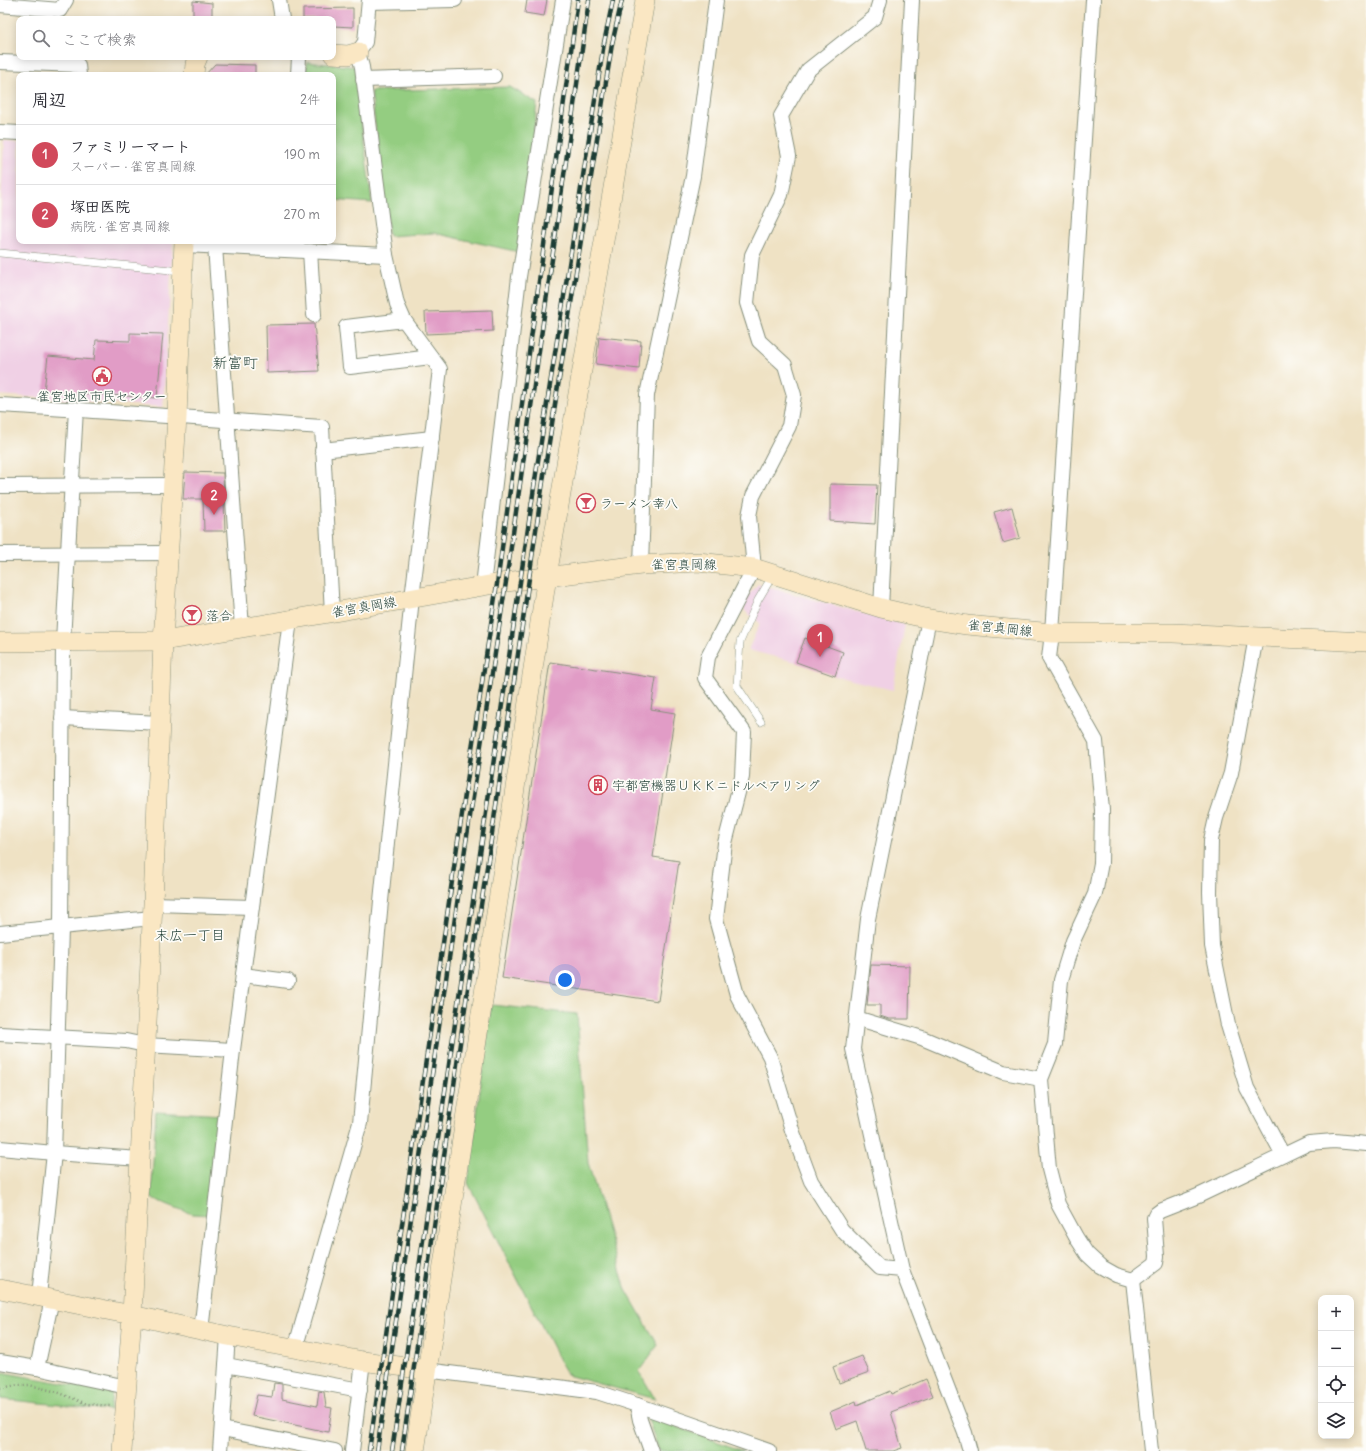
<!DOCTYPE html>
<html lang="ja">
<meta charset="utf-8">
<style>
body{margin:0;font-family:Delius,"Klee One",sans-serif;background:#f2f2f3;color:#2b2b33}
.controls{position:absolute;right:12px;bottom:12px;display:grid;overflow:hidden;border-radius:8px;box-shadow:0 2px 10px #0003}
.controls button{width:36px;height:36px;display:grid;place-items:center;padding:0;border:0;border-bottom:1px solid #e1e1e2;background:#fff;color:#2b2b33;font:20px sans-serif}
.you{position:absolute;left:565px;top:980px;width:14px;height:14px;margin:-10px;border:3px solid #fff;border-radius:50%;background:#1a73e8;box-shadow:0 0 0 6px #1a73e833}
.badge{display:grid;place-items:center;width:26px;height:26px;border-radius:50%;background:#d1495b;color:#fff;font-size:13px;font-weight:700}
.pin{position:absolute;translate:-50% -33px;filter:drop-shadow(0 1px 2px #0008)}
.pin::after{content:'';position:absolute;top:21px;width:14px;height:12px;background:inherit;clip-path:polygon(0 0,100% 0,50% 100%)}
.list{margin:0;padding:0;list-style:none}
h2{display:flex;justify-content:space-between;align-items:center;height:52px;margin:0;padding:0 16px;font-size:17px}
h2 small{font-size:13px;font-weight:400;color:#7c7c81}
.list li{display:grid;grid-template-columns:26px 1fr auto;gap:12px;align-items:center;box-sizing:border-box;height:60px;padding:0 16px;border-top:1px solid #e1e1e2}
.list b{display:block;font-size:15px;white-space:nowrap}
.list p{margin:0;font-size:13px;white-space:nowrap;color:#7c7c81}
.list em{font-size:13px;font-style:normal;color:#7c7c81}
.icon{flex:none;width:22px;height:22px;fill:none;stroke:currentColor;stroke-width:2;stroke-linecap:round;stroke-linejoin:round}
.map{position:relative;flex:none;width:1366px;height:1451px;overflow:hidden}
.search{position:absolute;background:#fff;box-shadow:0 2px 10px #0003;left:16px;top:16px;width:320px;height:44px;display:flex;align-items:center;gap:10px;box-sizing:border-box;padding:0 14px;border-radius:8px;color:#7c7c81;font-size:15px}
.panel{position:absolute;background:#fff;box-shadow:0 2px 10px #0003;left:16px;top:72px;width:320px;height:172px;border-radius:8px}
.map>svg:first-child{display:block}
.built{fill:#f0d0e5}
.green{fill:#94cd81;stroke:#5a855a}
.building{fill:#e19cc6}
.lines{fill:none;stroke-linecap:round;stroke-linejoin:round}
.lane-casing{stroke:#87907c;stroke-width:8}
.street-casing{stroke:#87907c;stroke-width:16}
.secondary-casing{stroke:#87907c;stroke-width:20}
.path{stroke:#87907c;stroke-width:2.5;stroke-dasharray:1 3;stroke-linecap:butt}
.lane{stroke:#fff;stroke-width:7}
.street{stroke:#fff;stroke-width:14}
.secondary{stroke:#fae7c3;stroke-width:19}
.rail-casing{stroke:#1f3d34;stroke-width:4.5}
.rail{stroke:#fdfcf7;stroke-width:3;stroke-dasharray:9;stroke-linecap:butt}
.labels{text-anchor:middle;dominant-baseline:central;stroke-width:3.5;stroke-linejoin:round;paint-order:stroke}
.poi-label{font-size:13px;fill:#1f3d34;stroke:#fdfcf7;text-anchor:start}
.street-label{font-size:13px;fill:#1f3d34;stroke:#fdfcf7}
.neighbourhood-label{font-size:14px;fill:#1f3d34;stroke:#fdfcf7}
.quarter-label{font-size:15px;fill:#1f3d34;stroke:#fdfcf7}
</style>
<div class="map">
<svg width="1366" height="1451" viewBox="0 0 1366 1451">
<rect width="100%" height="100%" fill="#fdfcf7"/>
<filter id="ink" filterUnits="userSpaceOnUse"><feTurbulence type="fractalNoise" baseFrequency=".025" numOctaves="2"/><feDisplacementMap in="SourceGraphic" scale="8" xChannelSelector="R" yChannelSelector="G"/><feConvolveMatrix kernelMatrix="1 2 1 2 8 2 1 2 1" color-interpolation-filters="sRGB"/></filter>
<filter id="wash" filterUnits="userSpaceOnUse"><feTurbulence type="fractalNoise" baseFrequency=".012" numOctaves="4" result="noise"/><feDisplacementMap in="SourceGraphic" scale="16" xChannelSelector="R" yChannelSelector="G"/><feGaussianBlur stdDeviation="0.9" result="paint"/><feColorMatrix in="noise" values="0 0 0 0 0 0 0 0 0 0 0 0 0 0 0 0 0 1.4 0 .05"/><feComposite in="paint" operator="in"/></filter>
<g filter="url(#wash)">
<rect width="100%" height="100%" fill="#efe2c4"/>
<!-- built -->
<g class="built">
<polygon points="4,140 19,141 19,241 173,241 163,407 0,395 0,226"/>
<polygon points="758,584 905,625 893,690 835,676 796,662 748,650 760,623 744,610 746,598"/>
</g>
<!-- green -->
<g class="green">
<polygon points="307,62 357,67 357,89 372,203 333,200 333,75 306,75"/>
<polygon points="510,87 537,103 519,252 434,233 389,236 371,91"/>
<polygon points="491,1005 577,1014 588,1163 626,1290 658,1345 639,1371 655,1399 567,1375 468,1183"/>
<polygon points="156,1111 222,1115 212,1215 192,1214 151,1198"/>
<polygon points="0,1372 112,1392 110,1410 0,1399"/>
<polygon points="647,1416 743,1451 659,1451"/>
</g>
<g id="blocks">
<!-- building -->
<g class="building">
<polygon points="527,0 547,0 544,16 525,13"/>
<polygon points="193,1 212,3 212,19 193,19"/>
<polygon points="353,8 353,27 333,26 333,19 303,19 303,9"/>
<polygon points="215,64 255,65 255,75 205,75"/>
<polygon points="492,310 493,331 426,334 425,312"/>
<polygon points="314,324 319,371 267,373 266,325"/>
<polygon points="130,333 163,334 157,398 44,391 48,356 94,360 96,340 130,341"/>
<polygon points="599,337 641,341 639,369 596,364"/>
<polygon points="185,472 223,473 225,531 204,531 203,499 183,499"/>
<polygon points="830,484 877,485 875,524 830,521"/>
<polygon points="1012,507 1020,538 1003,543 994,512"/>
<polygon points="805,638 843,652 835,676 796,662"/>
<polygon points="550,662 656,678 651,709 675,713 653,857 679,861 658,1001 502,978"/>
<polygon points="871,965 910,966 909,1019 889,1019 880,1016 880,1005 867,1005"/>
<polygon points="862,1356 869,1372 839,1383 833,1367"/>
<polygon points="926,1379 933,1396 891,1412 902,1448 893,1451 866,1451 857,1421 836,1429 830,1412 856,1401 857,1405 890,1391 891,1394"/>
<polygon points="274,1383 282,1384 282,1399 317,1406 319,1391 324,1392 326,1407 332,1408 328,1432 252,1416 257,1395 272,1397"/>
</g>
</g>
</g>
<g filter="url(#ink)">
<use href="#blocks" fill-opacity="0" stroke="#87907c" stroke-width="1"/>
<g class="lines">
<!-- lane casing -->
<g class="lane-casing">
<g id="lane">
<polyline points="0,253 181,271"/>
<polyline points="761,722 737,686 740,642 758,600 773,575"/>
</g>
</g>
<!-- street casing -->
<g class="street-casing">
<g id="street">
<polyline points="279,0 282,19"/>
<polyline points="880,0 875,17 808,70 781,116 789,156 781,195 752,255 747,303 759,341 785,365 794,395 789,426 753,496 749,516 754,568 708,657 705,678 744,732 742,777 725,843 716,919 737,995 770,1057 792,1130 811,1181 842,1230 880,1268 902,1270"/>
<polyline points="1093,0 1052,633 1049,658 1096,741 1102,810 1101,863 1095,894 1073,941 1061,980 1055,1044 1041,1079 1049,1169 1058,1204 1076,1237 1087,1254 1100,1266 1116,1275 1133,1280 1151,1451"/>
<polyline points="369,2 455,0"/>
<polyline points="0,5 60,10 66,0"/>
<polyline points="0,62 78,65 79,75"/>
<polyline points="298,75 299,57"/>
<polyline points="363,80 494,76"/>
<polyline points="0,132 19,133"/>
<polyline points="184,245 386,255"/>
<polyline points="215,246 242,628"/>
<polyline points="310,251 314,315"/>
<polyline points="404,320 346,327 350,367 431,357"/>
<path d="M0,405C107,411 215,420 322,427L332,613"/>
<polyline points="322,450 432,438"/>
<polyline points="0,486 173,485"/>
<polyline points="0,554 169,553"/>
<polyline points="641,565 647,395 693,176 716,0"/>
<polyline points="483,586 519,277 563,0"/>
<polyline points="881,608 912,0"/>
<polyline points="929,619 868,919 853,1049 902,1270 965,1433 970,1451"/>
<polyline points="1256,637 1231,773 1216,818 1211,840 1210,892 1212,946 1228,1025 1247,1088 1283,1155"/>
<polyline points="62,718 160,723"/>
<polyline points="153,904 252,907"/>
<polyline points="0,933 152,918"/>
<polyline points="243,975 288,981"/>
<polyline points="856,1018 922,1038 1003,1072 1041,1079"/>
<polyline points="0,1034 126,1041 145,1045 233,1050"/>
<polyline points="0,1148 54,1153 140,1159"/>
<polyline points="1133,1280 1156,1263 1157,1256 1154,1218 1156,1214 1160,1211 1198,1196 1309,1143 1334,1141 1366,1144"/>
<polyline points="39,1296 54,1153 61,928 63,641 76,409"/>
<polyline points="201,1331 233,1050 290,620"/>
<polyline points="295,1349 360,1123 381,901 412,598 440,369 404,320 397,304 386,255 362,67 358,52 365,42 369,0"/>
<polyline points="0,1362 37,1368 127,1387"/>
<polyline points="226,1365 360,1390"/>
<polyline points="37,1368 52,1299"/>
<polyline points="426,1370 597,1392 637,1405 769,1451"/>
<polyline points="637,1405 640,1420 651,1451"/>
<polyline points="222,1429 335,1451"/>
<polyline points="220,1451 228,1336"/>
<polyline points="352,1451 363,1361"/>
</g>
</g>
<!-- secondary casing -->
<g class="secondary-casing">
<g id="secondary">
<polyline points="333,54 348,55 358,52"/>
<polyline points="194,75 195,64 198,57"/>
<polyline points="0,642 163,641 242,628 506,582 641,565 698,562 754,568 881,608 929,619 967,625 1052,633 1173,633 1366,642"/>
<polyline points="0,1289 132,1315 228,1336 363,1361 426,1370"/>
<polyline points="122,1451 132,1315 153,904 163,641 177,417 184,241"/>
<polyline points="415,1451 547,576 645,0"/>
</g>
</g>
<!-- path -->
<polyline class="path" points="0,1388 18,1385 29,1385 57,1392 87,1404 110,1406"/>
<!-- lane -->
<use href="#lane" class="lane"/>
<!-- street -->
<use href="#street" class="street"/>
<!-- secondary -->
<use href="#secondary" class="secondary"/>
<!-- rail casing -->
<g class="rail-casing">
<g id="rail">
<polyline points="369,1451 457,847 497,584 578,0"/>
<polyline points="377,1451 465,849 506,582 589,0"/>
<polyline points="392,1451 537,467 604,43 613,0"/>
<polyline points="402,1451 466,1001 489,854 545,468 612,44 622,0"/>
</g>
</g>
<!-- rail -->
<use href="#rail" class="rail"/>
</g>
</g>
<!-- icons -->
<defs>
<g id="civic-ring" transform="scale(1)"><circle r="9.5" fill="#fdfcf7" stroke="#d1495b" stroke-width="1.5"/><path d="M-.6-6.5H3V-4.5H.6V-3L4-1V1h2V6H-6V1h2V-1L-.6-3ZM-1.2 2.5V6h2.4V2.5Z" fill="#d1495b"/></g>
<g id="bar-ring" transform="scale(1)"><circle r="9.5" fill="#fdfcf7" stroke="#d1495b" stroke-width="1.5"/><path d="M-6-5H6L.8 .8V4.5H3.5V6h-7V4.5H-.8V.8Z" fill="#d1495b"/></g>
<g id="building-ring" transform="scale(1)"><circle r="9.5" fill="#fdfcf7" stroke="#d1495b" stroke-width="1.5"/><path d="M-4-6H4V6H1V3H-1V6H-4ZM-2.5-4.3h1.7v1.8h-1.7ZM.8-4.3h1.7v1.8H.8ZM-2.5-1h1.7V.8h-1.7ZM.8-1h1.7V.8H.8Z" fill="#d1495b"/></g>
</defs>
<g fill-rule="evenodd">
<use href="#civic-ring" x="102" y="376"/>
<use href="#bar-ring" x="586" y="503"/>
<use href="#bar-ring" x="192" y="615"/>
<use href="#building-ring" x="598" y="785"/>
</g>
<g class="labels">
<!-- poi labels -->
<g class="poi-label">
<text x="102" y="396" text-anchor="middle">雀宮地区市民センター</text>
<text x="600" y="503">ラーメン幸八</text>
<text x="206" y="615">落合</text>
<text x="612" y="785">宇都宮機器ＵＫＫニドルベアリング</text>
</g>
<!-- street labels -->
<g class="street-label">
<text x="684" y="564">雀宮真岡線</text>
<text transform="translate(364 607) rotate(-10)">雀宮真岡線</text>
<text transform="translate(1000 628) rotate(6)">雀宮真岡線</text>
</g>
<!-- neighbourhood labels -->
<g class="neighbourhood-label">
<text x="190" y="935">末広一丁目</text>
</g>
<!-- quarter labels -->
<g class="quarter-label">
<text x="235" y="362">新富町</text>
</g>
</g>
</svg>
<div class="controls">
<button>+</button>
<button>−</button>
<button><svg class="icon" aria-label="locate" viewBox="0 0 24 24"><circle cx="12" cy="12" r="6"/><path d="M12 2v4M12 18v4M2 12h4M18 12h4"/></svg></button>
<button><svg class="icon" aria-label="layers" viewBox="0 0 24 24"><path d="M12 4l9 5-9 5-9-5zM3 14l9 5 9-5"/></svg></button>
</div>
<div class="you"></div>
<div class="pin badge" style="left:820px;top:657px">1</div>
<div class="pin badge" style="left:214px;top:515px">2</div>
<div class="search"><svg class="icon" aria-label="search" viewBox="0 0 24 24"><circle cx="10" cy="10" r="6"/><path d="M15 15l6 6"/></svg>ここで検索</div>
<section class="panel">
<h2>周辺<small>2件</small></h2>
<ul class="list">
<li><span class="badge">1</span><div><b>ファミリーマート</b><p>スーパー · 雀宮真岡線</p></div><em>190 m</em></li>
<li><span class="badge">2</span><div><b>塚田医院</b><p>病院 · 雀宮真岡線</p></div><em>270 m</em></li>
</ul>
</section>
</div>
